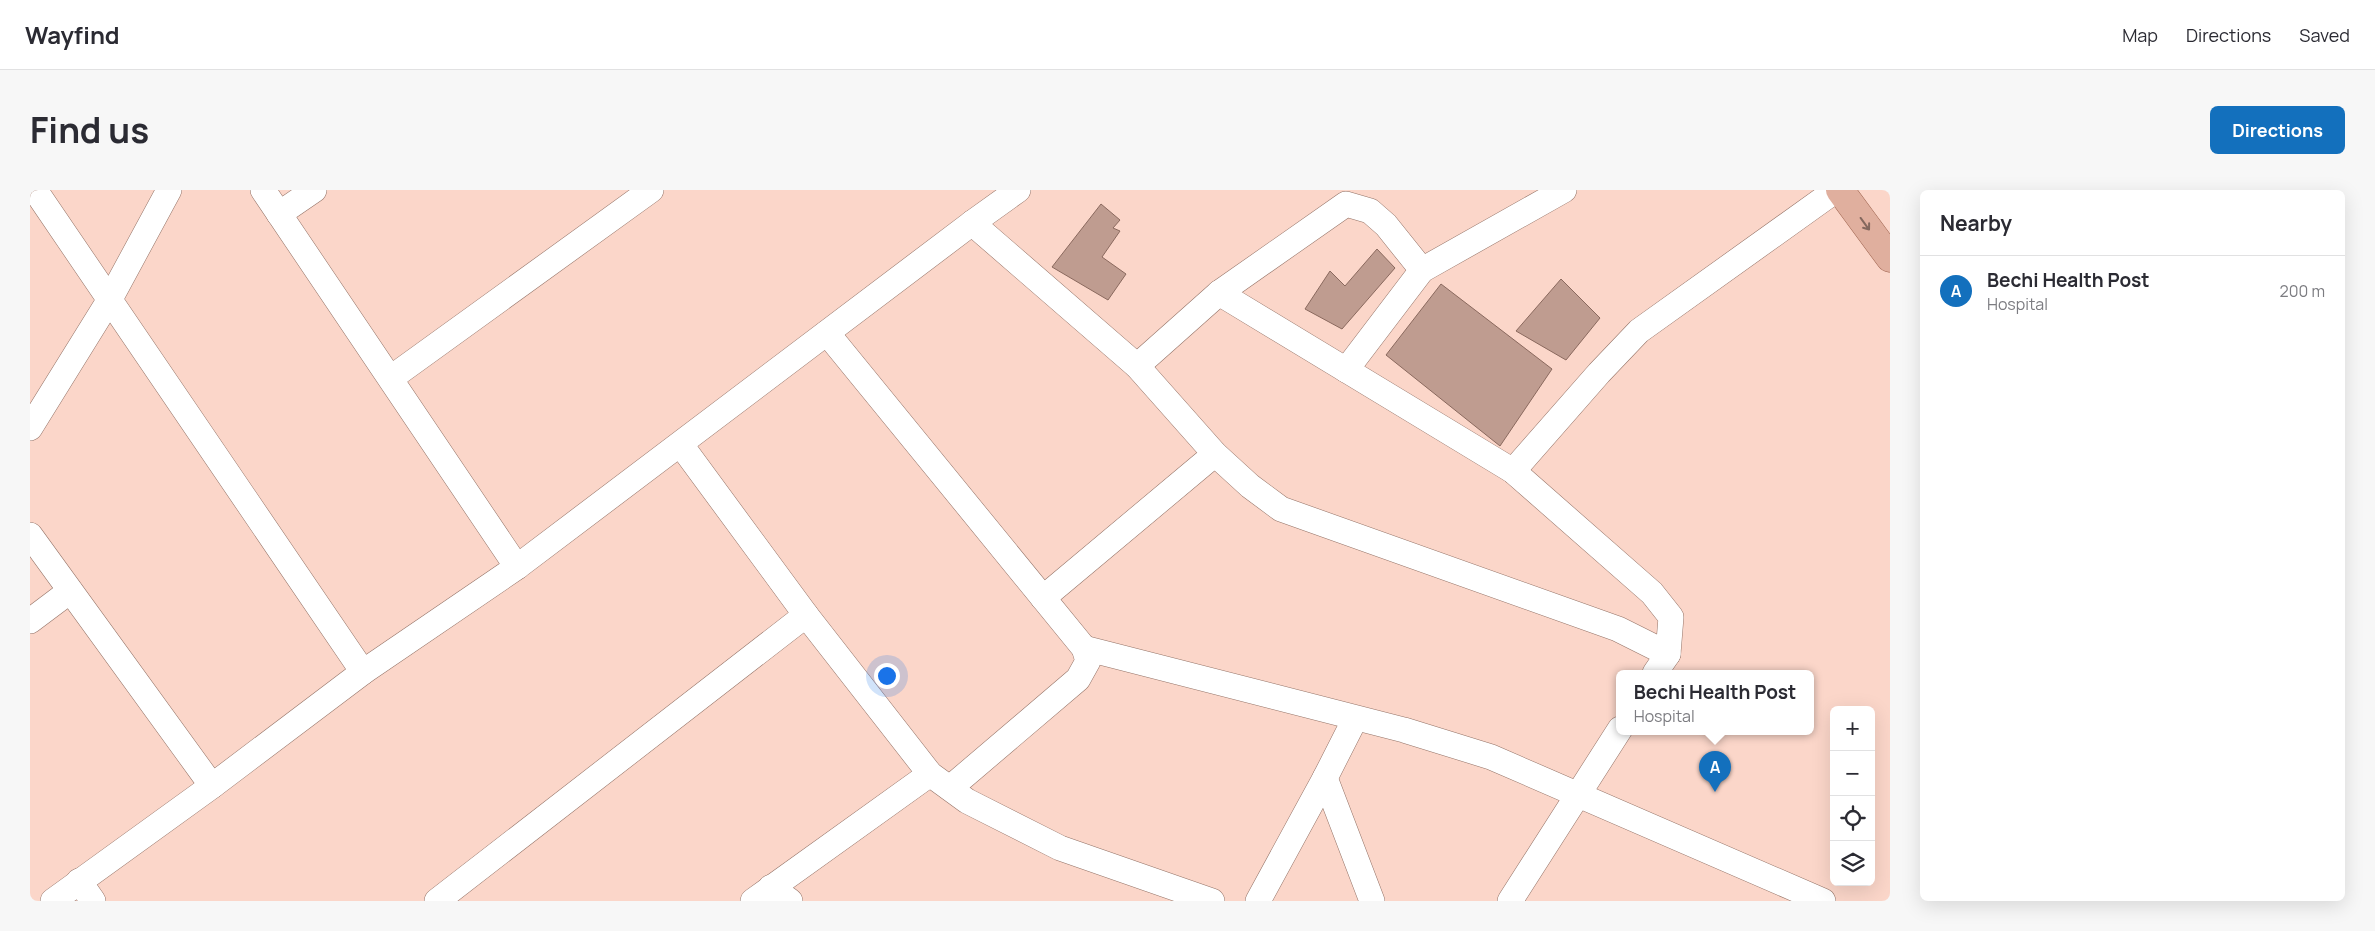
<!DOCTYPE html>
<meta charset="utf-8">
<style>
body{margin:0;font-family:Manrope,sans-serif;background:#f7f7f7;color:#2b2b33}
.controls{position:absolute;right:15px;bottom:15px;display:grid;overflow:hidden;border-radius:8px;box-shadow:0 5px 20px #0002}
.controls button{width:45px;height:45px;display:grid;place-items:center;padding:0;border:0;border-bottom:1px solid #e1e1e2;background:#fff;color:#2b2b33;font:25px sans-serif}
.you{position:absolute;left:856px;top:485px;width:18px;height:18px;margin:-12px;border:4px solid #fff;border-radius:50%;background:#1a73e8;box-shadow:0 0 0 8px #1a73e833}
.badge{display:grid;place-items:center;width:32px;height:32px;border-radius:50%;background:#1370bd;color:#fff;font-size:16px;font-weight:700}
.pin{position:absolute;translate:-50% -41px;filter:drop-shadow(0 1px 2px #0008)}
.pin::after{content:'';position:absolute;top:26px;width:18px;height:15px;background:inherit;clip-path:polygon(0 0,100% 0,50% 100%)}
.popup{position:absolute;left:1586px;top:480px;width:198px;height:65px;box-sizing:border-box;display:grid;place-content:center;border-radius:8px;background:#fff;filter:drop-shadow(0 1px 4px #0005);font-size:16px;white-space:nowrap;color:#7c7c81}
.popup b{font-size:19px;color:#2b2b33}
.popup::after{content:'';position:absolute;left:50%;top:100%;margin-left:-10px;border:10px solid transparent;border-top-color:#fff}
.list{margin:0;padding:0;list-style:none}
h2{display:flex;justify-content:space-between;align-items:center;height:65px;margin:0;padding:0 20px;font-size:21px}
h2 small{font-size:16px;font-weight:400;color:#7c7c81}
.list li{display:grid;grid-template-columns:32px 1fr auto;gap:15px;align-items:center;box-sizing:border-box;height:70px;padding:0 20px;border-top:1px solid #e1e1e2}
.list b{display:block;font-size:19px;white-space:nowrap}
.list p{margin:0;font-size:16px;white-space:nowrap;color:#7c7c81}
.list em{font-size:16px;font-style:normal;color:#7c7c81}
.icon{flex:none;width:28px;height:28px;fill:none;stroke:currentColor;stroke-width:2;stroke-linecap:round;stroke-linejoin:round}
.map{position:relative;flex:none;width:1860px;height:711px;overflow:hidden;border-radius:8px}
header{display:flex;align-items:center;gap:30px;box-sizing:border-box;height:70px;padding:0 25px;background:#fff;border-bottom:1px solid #e1e1e2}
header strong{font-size:24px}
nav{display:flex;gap:28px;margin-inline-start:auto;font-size:18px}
.intro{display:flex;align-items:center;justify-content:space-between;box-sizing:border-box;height:120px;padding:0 30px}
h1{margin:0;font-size:35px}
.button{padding:12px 22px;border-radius:8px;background:#1370bd;color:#fff;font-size:18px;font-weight:700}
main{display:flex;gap:30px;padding:0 30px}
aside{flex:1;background:#fff;border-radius:8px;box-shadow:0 5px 20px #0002}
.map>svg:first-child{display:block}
.building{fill:#bf9c90;stroke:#8a695e}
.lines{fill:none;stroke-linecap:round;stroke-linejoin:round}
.street-casing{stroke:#947367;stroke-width:26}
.primary-casing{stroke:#9d634e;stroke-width:29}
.street{stroke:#fff;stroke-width:25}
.primary{stroke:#e0af9e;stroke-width:28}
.oneway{stroke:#84685e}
</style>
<header>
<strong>Wayfind</strong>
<nav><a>Map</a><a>Directions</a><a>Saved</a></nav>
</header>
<div class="intro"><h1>Find us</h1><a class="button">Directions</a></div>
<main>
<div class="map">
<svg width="1860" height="711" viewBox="0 0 1860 711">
<rect width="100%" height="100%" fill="#fbd6c9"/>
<!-- building -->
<g class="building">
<polygon points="1071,14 1090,30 1083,38 1090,41 1072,67 1096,84 1078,110 1022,77"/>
<polygon points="1347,59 1365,78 1312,139 1275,119 1300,81 1315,96"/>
<polygon points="1531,89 1570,128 1536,170 1486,141"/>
<polygon points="1411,94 1522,179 1470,256 1356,165"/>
</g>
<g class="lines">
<!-- street casing -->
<g class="street-casing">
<g id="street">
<polyline points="5,0 333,482"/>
<polyline points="233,0 487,377"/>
<polyline points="249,24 284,0"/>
<polyline points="942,33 1107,176 1185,264 1220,296 1251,319 1588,439 1638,464"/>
<polyline points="1189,103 1483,281 1622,403 1641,427 1638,464 1625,483"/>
<polyline points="797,143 1054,458 1058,471 1048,489 920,598"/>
<polyline points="1107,176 1189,103 1316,14 1340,21 1356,35 1392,80"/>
<polyline points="1316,180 1392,80 1534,0"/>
<polyline points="361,188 621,0"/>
<polyline points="0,238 80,109 139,0"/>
<polyline points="651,255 776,425 900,584 937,611 1030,658 1182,711"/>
<polyline points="1483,281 1569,183 1609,141 1806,0"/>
<polyline points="0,345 182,596"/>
<polyline points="1013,408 1185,264"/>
<polyline points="0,431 40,401"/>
<polyline points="1054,458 1374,540 1461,567 1793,711"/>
<polyline points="1295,588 1342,711"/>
<polyline points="49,691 63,711"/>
<polyline points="741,697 760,711"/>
<polyline points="23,711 182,596 333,482 487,377 942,33 988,0"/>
<polyline points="407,711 776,425"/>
<polyline points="723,711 900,584"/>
<polyline points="1228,711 1295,588 1325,529"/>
<polyline points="1480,711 1590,539"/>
</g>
</g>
<!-- primary casing -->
<g class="primary-casing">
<polyline id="primary" points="1810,0 1860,68"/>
</g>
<!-- street -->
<use href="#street" class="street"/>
<!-- primary -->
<use href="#primary" class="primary"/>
</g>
<!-- one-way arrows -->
<defs><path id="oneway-shaft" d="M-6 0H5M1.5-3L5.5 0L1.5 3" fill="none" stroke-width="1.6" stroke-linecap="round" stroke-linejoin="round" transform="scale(1.25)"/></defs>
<use class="oneway" href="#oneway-shaft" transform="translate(1835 34) rotate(54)"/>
</svg>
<div class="controls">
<button>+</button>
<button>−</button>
<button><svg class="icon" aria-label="locate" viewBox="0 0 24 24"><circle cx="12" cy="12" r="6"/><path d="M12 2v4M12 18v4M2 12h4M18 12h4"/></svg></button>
<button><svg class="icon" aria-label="layers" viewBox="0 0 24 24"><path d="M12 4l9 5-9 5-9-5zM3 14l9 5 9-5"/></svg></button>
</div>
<div class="you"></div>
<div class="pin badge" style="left:1685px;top:602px">A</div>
<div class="popup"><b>Bechi Health Post</b>Hospital</div>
</div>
<aside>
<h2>Nearby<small></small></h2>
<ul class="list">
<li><span class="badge">A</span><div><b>Bechi Health Post</b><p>Hospital</p></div><em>200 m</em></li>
</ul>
</aside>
</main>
